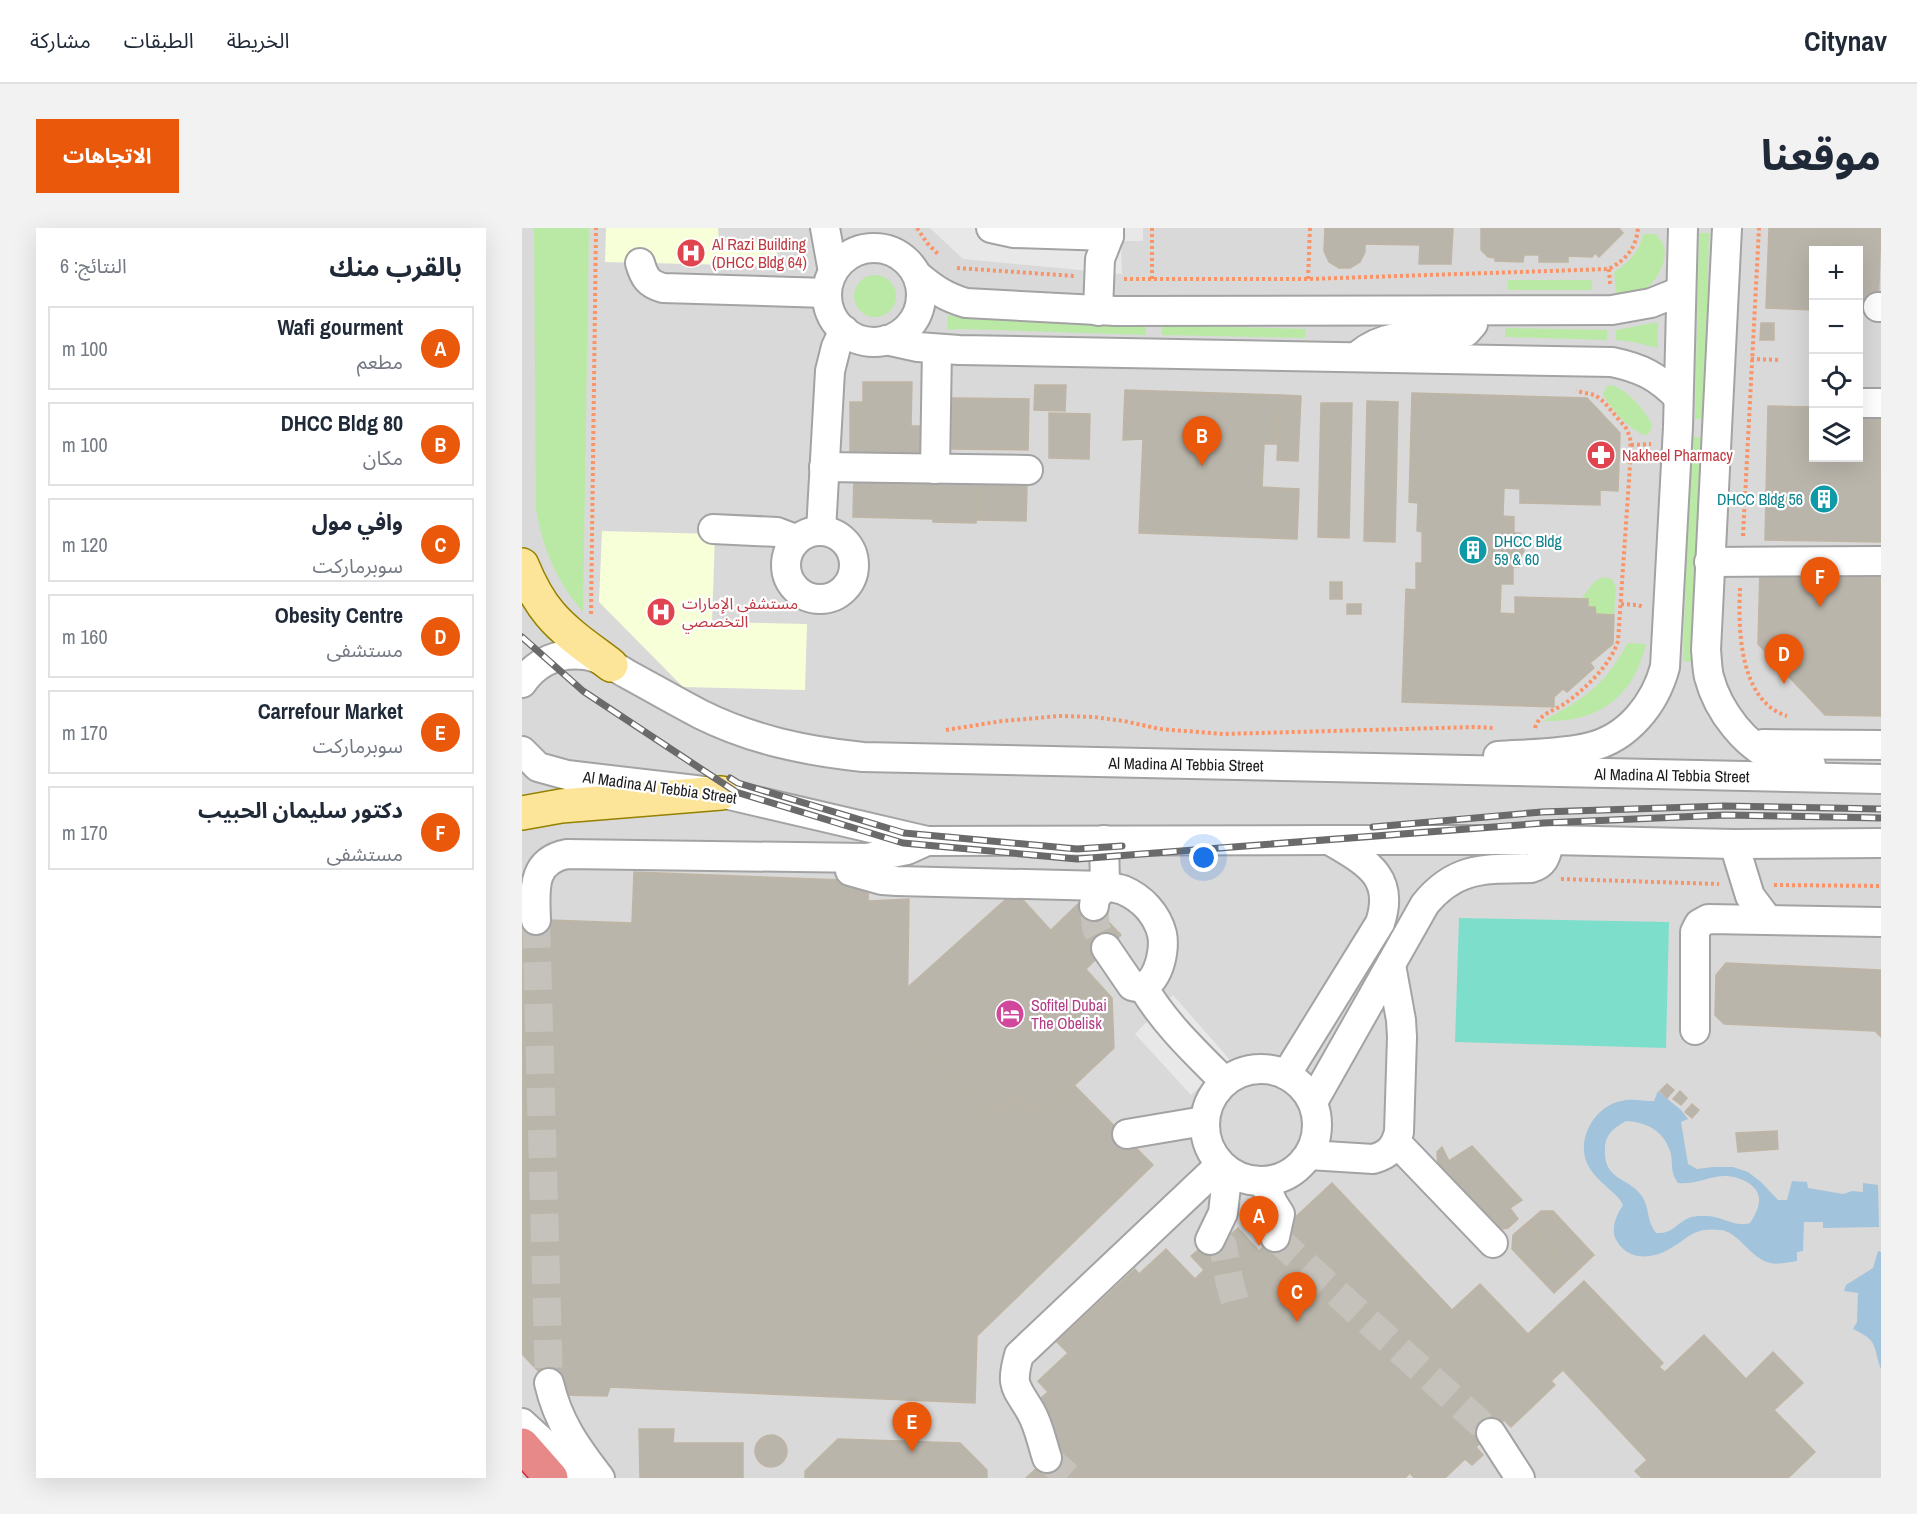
<!DOCTYPE html>
<html lang="ar">
<meta charset="utf-8">
<style>
body{margin:0;font-family:"Archivo Narrow","Noto Sans Arabic",sans-serif;background:#f2f2f3;color:#1f2937;direction:rtl}
.controls{position:absolute;right:18px;top:18px;display:grid;overflow:hidden;border-radius:0px;box-shadow:0 6px 24px #0002}
.controls button{width:54px;height:54px;display:grid;place-items:center;padding:0;border:0;border-bottom:2px solid #e0e1e3;background:#fff;color:#1f2937;font:30px sans-serif}
.you{position:absolute;left:682px;top:630px;width:21px;height:21px;margin:-15px;border:4px solid #fff;border-radius:50%;background:#1a73e8;box-shadow:0 0 0 9px #1a73e833}
.badge{display:grid;place-items:center;width:39px;height:39px;border-radius:50%;background:#ea580c;color:#fff;font-size:20px;font-weight:700}
.pin{position:absolute;translate:-50% -50px;filter:drop-shadow(0 2px 3px #0008)}
.pin::after{content:'';position:absolute;top:32px;width:21px;height:18px;background:inherit;clip-path:polygon(0 0,100% 0,50% 100%)}
.list{margin:0;padding:0;list-style:none}
h2{display:flex;justify-content:space-between;align-items:center;height:78px;margin:0;padding:0 24px;font-size:26px}
h2 small{font-size:20px;font-weight:400;color:#747a83}
.list li{display:grid;grid-template-columns:39px 1fr auto;gap:18px;align-items:center;box-sizing:border-box;height:84px;margin:0 12px 12px;padding:0 12px;border:2px solid #e0e1e3;border-radius:0px}
.list b{display:block;font-size:22px;white-space:nowrap}
.list p{margin:0;font-size:20px;white-space:nowrap;color:#747a83}
.list em{font-size:20px;font-style:normal;color:#747a83}
.icon{flex:none;width:33px;height:33px;fill:none;stroke:currentColor;stroke-width:2;stroke-linecap:round;stroke-linejoin:round}
.map{position:relative;flex:none;width:1359px;height:1250px;overflow:hidden;direction:ltr;border-radius:0px}
header{display:flex;align-items:center;gap:36px;box-sizing:border-box;height:84px;padding:0 30px;background:#fff;border-bottom:2px solid #e0e1e3}
header strong{font-size:28px}
nav{display:flex;gap:33px;margin-inline-start:auto;font-size:21px}
.intro{display:flex;align-items:center;justify-content:space-between;box-sizing:border-box;height:144px;padding:0 36px}
h1{margin:0;font-size:42px}
.button{padding:15px 27px;border-radius:0px;background:#ea580c;color:#fff;font-size:21px;font-weight:700}
main{display:flex;gap:36px;padding:0 36px}
aside{flex:1;background:#fff;border-radius:0px;box-shadow:0 6px 24px #0002}
.map>svg:first-child{display:block}
.residential{fill:#dad9d9;fill-rule:evenodd}
.education{fill:#f7ffd9}
.grass{fill:#bae9a6}
.pitch{fill:#7edecc}
.parking{fill:#e8e8e8}
.water{fill:#a1c3dc;fill-rule:evenodd}
.building{fill:#bab5ab;stroke:#bfb5a4;stroke-width:1.5}
.lines{fill:none;stroke-linecap:round;stroke-linejoin:round}
.minor-tunnel{stroke:#c4c2ba;stroke-width:28;stroke-dasharray:28 14;stroke-linecap:butt}
.minor-casing{stroke:#a3a3a3;stroke-width:32}
.major-casing{stroke:#948100;stroke-width:36}
.highway-casing{stroke:#d7233d;stroke-width:36}
.path{stroke:#fa9366;stroke-width:4;stroke-dasharray:3 3;stroke-linecap:butt}
.minor{stroke:#fff;stroke-width:28}
.major{stroke:#fce598;stroke-width:33}
.highway{stroke:#e68988;stroke-width:33}
.rail-casing{stroke:#6a6a6a;stroke-width:7}
.rail{stroke:#fff;stroke-width:4.5;stroke-dasharray:14;stroke-linecap:butt}
.labels{text-anchor:middle;dominant-baseline:central;stroke-width:4.5;stroke-linejoin:round;paint-order:stroke}
.health-label{font-size:16px;fill:#be3a42;stroke:#fff;text-anchor:start}
.culture-label{font-size:16px;fill:#0d838f;stroke:#fff;text-anchor:end}
.street-label{font-size:16px;fill:#1c1c1c;stroke:#fff}
.hotel-label{font-size:16px;fill:#b23c85;stroke:#fff;text-anchor:start}
</style>
<header>
<strong>Citynav</strong>
<nav><a>الخريطة</a><a>الطبقات</a><a>مشاركة</a></nav>
</header>
<div class="intro"><h1>موقعنا</h1><a class="button">الاتجاهات</a></div>
<main>
<div class="map">
<svg width="1359" height="1250" viewBox="0 0 1359 1250">
<rect width="100%" height="100%" fill="#eeece2"/>
<!-- residential -->
<path class="residential" d="M0,0H1359V1250H0ZM1292,22H1336V230H1292Z"/>
<!-- education -->
<g class="education">
<polygon points="84,0 196,0 197,13 255,15 255,38 83,34"/>
<polygon points="80,303 193,306 190,394 285,396 283,462 161,459 77,374"/>
</g>
<!-- grass -->
<g class="grass">
<path d="M12,0H67L61,384C34,352 21,322 14,281Z"/>
<polygon points="1177,5 1187,5 1182,191 1173,191"/>
<path d="M1121,6H1134C1136,9 1138,11 1140,14C1149,30 1134,56 1119,64C1111,67 1103,69 1095,71L1092,44C1108,33 1117,25 1121,6Z"/>
<circle cx="353" cy="68" r="21"/>
<rect x="986" y="52" width="84" height="10"/>
<polygon points="426,87 440,90 624,98 624,107 439,101 425,102"/>
<polygon points="1136,94 1136,120 1111,114 1094,112 1094,102"/>
<polygon points="640,97 784,101 783,110 640,107"/>
<polygon points="983,100 1085,102 1085,112 983,109"/>
<path d="M1089,157C1105,161 1122,182 1130,196L1128,204L1124,207C1110,205 1087,179 1081,166L1085,158Z"/>
<polygon points="1169,209 1180,209 1171,434 1161,433"/>
<polygon points="1081,349 1090,351 1094,360 1092,387 1074,386 1073,380 1066,379 1059,371 1072,354"/>
<path d="M1106,415L1124,416C1111,470 1076,495 1021,493C1064,469 1081,459 1106,415Z"/>
</g>
<!-- pitch -->
<polygon class="pitch" points="937,690 1147,694 1144,820 933,814"/>
<!-- parking -->
<g class="parking">
<polygon points="408,0 621,0 621,13 599,13 600,46 441,31"/>
<polygon points="651,767 708,832 669,867 613,806"/>
</g>
<!-- water -->
<g class="water">
<path d="M1136,863L1159,882L1166,891L1159,894L1166,936L1175,941L1191,939H1211L1226,944L1239,954L1256,972H1265L1270,953L1285,954L1286,960L1321,966L1330,963L1341,964V955L1356,957L1357,999L1301,1000V994H1282L1281,1023L1275,1024V1033C1267,1034 1255,1037 1248,1035C1228,1030 1218,1005 1199,1002C1190,1001 1180,1001 1172,1005C1164,1009 1157,1016 1149,1020C1132,1031 1108,1033 1096,1015C1087,1003 1094,988 1101,977C1096,965 1075,954 1067,939C1052,914 1072,878 1099,873C1109,870 1122,873 1132,873ZM1104,893C1124,894 1141,902 1148,923C1152,937 1147,942 1156,955C1173,957 1187,948 1203,948C1217,948 1239,957 1237,974C1236,982 1232,989 1228,995C1212,1000 1199,987 1182,988C1178,988 1171,988 1167,990C1153,996 1151,1006 1134,1005C1124,991 1128,982 1121,970C1109,949 1081,954 1083,921C1083,906 1092,900 1104,893Z"/>
<path d="M1356,1023L1359,1024V1141C1350,1117 1358,1114 1331,1101L1335,1094L1336,1065L1322,1063L1324,1057L1351,1040Z"/>
</g>
<!-- building -->
<g class="building">
<polygon points="803,0 931,0 929,36 897,36 898,17 843,16 843,24 838,34 828,40 817,40 807,34 802,23"/>
<polygon points="959,0 1097,0 1101,5 1077,29 1073,25 1070,29 1046,28 1046,34 1017,34 1017,27 1002,27 1001,34 973,33 973,30 966,29 959,22"/>
<polygon points="1247,0 1359,0 1356,84 1336,84 1336,22 1292,22 1292,82 1244,80"/>
<polygon points="1239,95 1252,95 1252,112 1238,112"/>
<polygon points="341,154 390,154 389,198 398,198 398,225 328,225 328,174 341,174"/>
<polygon points="513,157 544,157 543,183 512,182"/>
<polygon points="603,162 758,167 755,216 742,216 740,259 777,261 775,311 617,305 621,211 601,212"/>
<polygon points="890,165 1065,170 1098,205 1096,263 1078,262 1078,277 998,275 998,261 982,260 981,288 992,289 992,305 998,305 998,316 1002,323 998,329 997,339 991,339 991,356 979,356 978,385 993,386 993,369 1066,371 1066,379 1073,379 1074,386 1092,387 1091,416 1068,435 1072,440 1045,464 1041,461 1032,469 1032,479 880,474 884,361 894,362 894,335 900,335 900,304 895,303 896,275 887,274"/>
<polygon points="758,167 779,168 776,233 755,232"/>
<polygon points="430,170 507,171 506,222 430,221"/>
<polygon points="845,173 876,174 873,314 842,313"/>
<polygon points="799,175 830,175 827,310 796,309"/>
<polygon points="1246,178 1292,179 1292,230 1336,230 1336,180 1359,180 1359,314 1243,312"/>
<polygon points="527,185 568,186 567,231 527,230"/>
<polygon points="412,245 455,246 454,295 411,294"/>
<polygon points="332,247 412,248 411,291 331,289"/>
<polygon points="455,256 505,257 504,293 454,292"/>
<polygon points="1238,339 1359,342 1359,488 1303,487 1236,416"/>
<rect x="808" y="354" width="12" height="17"/>
<rect x="825" y="376" width="14" height="10"/>
<polygon points="112,644 347,653 346,673 387,671 385,803 468,889 488,870 499,881 507,874 520,888 552,857 631,937 455,1108 453,1175 88,1159 85,1168 39,1167 0,1126 0,691 110,695"/>
<polygon points="493,663 590,770 592,820 520,888 507,874 499,881 488,870 468,889 385,803 386,759"/>
<polygon points="563,669 599,707 564,741 528,703"/>
<polygon points="1204,735 1359,742 1359,809 1353,803 1202,796 1193,787 1194,747"/>
<polygon points="1145,856 1152,862 1145,870 1138,863"/>
<polygon points="1158,863 1165,870 1159,877 1151,871"/>
<polygon points="1170,876 1177,882 1170,890 1163,884"/>
<polygon points="1255,903 1256,921 1216,924 1214,905"/>
<polygon points="950,918 1000,972 988,980 996,991 986,1000 974,1002 916,941 915,924 920,919 927,933"/>
<polygon points="810,955 930,1082 958,1056 1006,1106 1062,1053 1141,1135 1137,1139 1143,1144 1182,1107 1224,1151 1251,1124 1281,1155 1252,1182 1293,1224 1266,1250 1120,1250 1113,1243 1125,1232 1041,1142 1029,1153 1033,1157 989,1199 982,1192 954,1219 961,1227 950,1237 943,1231 923,1250 892,1250 888,1245 883,1250 504,1250 532,1224 513,1175 526,1164 516,1153 546,1125 535,1114 613,1041 617,1046 644,1021 673,1051 682,1042 669,1028 688,1012 697,1017 716,1000 737,1023"/>
<polygon points="1019,983 1031,983 1072,1027 1052,1046 1005,995"/>
<polygon points="1005,995 1052,1046 1032,1065 990,1021 991,1007"/>
<polygon points="117,1201 152,1201 151,1215 221,1215 221,1250 118,1250"/>
<circle cx="249" cy="1223" r="16"/>
<polygon points="316,1211 438,1215 465,1242 465,1250 283,1250 283,1243"/>
</g>
<g class="lines">
<!-- minor-tunnel -->
<g class="minor-tunnel">
<polyline points="572,678 574,700 584,720"/>
<polyline points="14,692 27,1155"/>
<polyline points="753,1009 969,1205"/>
<polyline points="688,1012 701,1018 708,1056 713,1074"/>
<polyline points="525,1230 548,1250"/>
</g>
<!-- minor casing -->
<g class="minor-casing">
<g id="minor">
<polyline points="303,0 311,44"/>
<polyline points="469,0 492,5 587,8 587,0"/>
<path d="M1205,0L1184,422C1185,431 1185,441 1187,449C1196,483 1224,520 1257,532C1268,536 1278,536 1289,537"/>
<circle cx="352" cy="67" r="47"/>
<path d="M118,35C122,49 126,56 141,60L305,65"/>
<path d="M395,47C412,61 423,69 444,75L594,83L1090,82L1129,75L1159,63"/>
<polyline points="1356,79 1359,79"/>
<polyline points="576,83 578,31 587,8"/>
<path d="M364,112L396,119L437,122L1090,134C1119,140 1135,148 1156,169"/>
<path d="M838,126C866,102 909,108 944,104L951,96V91L944,83"/>
<polyline points="1339,175 1359,175"/>
<polyline points="302,239 506,242"/>
<polyline points="413,241 415,121"/>
<polyline points="191,301 255,304 268,309 272,315"/>
<polyline points="299,303 308,143 314,119 322,102"/>
<circle cx="298" cy="337" r="34"/>
<polyline points="1187,334 1359,333"/>
<path d="M0,455C15,433 37,424 63,427C78,429 93,439 105,446C129,459 153,473 178,486C230,512 284,523 341,529L1359,551"/>
<polyline points="1241,516 1359,517"/>
<polyline points="0,523 16,539 45,547 199,565 405,613 807,612 1028,612 1212,616 1359,615"/>
<path d="M976,528C1003,526 1041,526 1068,519C1106,510 1133,476 1143,439L1156,199L1161,0"/>
<polyline points="1212,616 1228,668 1246,692"/>
<path d="M328,643L360,652L375,653L583,658C588,659 595,660 601,662C620,670 635,686 640,706C644,724 634,766 610,758L584,720"/>
<polyline points="572,678 573,670 583,658 582,612"/>
<path d="M14,692C13,662 9,633 45,626L345,630L385,622L405,613"/>
<path d="M621,759C643,796 673,824 703,854"/>
<polyline points="1173,802 1173,704 1177,696 1186,691 1359,694"/>
<circle cx="739" cy="897" r="56"/>
<path d="M764,847L858,695C874,647 842,633 807,612"/>
<path d="M791,874L903,676C934,638 964,641 1009,640C1024,636 1024,626 1028,612"/>
<polyline points="605,906 682,893"/>
<polyline points="874,914 971,1015"/>
<path d="M787,927L851,931C866,927 873,920 877,904L880,809L879,792L869,737"/>
<polyline points="742,954 751,975 758,986 753,1009"/>
<polyline points="688,1012 701,985 704,958 708,945"/>
<path d="M27,1155C36,1194 54,1219 78,1250"/>
<polyline points="0,1195 34,1226 55,1250"/>
<polyline points="969,1205 998,1250"/>
<path d="M525,1230C520,1215 517,1198 509,1184C494,1158 488,1159 497,1127L698,937"/>
</g>
</g>
<!-- major casing -->
<g class="major-casing">
<g id="major">
<path d="M0,337C7,354 16,372 28,386C45,406 68,421 89,437"/>
<polyline points="0,585 39,578 199,565"/>
</g>
</g>
<!-- highway casing -->
<g class="highway-casing">
<polyline id="highway" points="0,1217 29,1250"/>
</g>
<!-- path -->
<g class="path">
<polyline points="395,0 405,15 417,27"/>
<polyline points="630,0 630,53"/>
<polyline points="435,40 553,48"/>
<polyline points="1087,41 1088,56"/>
<path d="M602,51H786L1087,41C1104,31 1114,21 1116,0"/>
<polyline points="786,51 788,0"/>
<polyline points="1229,131 1259,132"/>
<polyline points="1109,217 1129,216"/>
<polyline points="1221,308 1237,0"/>
<path d="M1218,360C1216,400 1217,473 1265,488"/>
<polyline points="1099,376 1116,377 1121,379"/>
<polyline points="69,386 74,0"/>
<path d="M1013,500C1017,485 1033,483 1045,474C1064,460 1089,436 1096,413L1109,223L1108,209L1104,200L1082,174L1073,167L1054,163"/>
<polyline points="424,502 480,493 538,488 572,489 602,493 638,501 701,506 953,499 972,500"/>
<polyline points="1039,651 1197,656"/>
<polyline points="1252,657 1359,658"/>
</g>
<!-- minor -->
<use href="#minor" class="minor"/>
<!-- major -->
<use href="#major" class="major"/>
<!-- highway -->
<use href="#highway" class="highway"/>
<!-- rail casing -->
<g class="rail-casing">
<g id="rail">
<polyline points="0,409 61,463 214,564 381,615 555,631 1022,595 1203,587 1359,590"/>
<polyline points="208,550 216,555 382,605 555,621 600,618"/>
<polyline points="851,599 1020,584 1202,578 1359,581"/>
</g>
</g>
<!-- rail -->
<use href="#rail" class="rail"/>
</g>
<!-- icons -->
<defs>
<g id="hospital-disc" transform="scale(1.5)"><circle r="9.5" fill="#e0444e" stroke="#fff"/><path d="M-5-5h3v3.5h4V-5h3V5h-3V1.5h-4V5h-3Z" fill="#fff"/></g>
<g id="pharmacy-disc" transform="scale(1.5)"><circle r="9.5" fill="#e0444e" stroke="#fff"/><path d="M-2-6h4v4h4v4h-4v4h-4v-4h-4v-4h4Z" fill="#fff"/></g>
<g id="building-disc" transform="scale(1.5)"><circle r="9.5" fill="#0f9aa8" stroke="#fff"/><path d="M-4-6H4V6H1V3H-1V6H-4ZM-2.5-4.3h1.7v1.8h-1.7ZM.8-4.3h1.7v1.8H.8ZM-2.5-1h1.7V.8h-1.7ZM.8-1h1.7V.8H.8Z" fill="#fff"/></g>
<g id="hotel-disc" transform="scale(1.5)"><circle r="9.5" fill="#d1479c" stroke="#fff"/><path d="M-6-4.5h1.5V1H6V5H4.5V3h-9V5H-6ZM-4 0a1.8 1.8 0 1 1 3.6 0ZM.5 0V-2.5h3Q6-2.5 6 0Z" fill="#fff"/></g>
</defs>
<g fill-rule="evenodd">
<use href="#hospital-disc" x="169" y="25"/>
<use href="#pharmacy-disc" x="1079" y="227"/>
<use href="#building-disc" x="1302" y="271"/>
<use href="#building-disc" x="951" y="322"/>
<use href="#hospital-disc" x="139" y="384"/>
<use href="#hotel-disc" x="488" y="786"/>
</g>
<g class="labels">
<!-- health labels -->
<g class="health-label">
<text x="190" y="16">Al Razi Building<tspan x="190" dy="18">(DHCC Bldg 64)</tspan></text>
<text x="1100" y="227">Nakheel Pharmacy</text>
<text x="160" y="375">مستشفى الإمارات<tspan x="160" dy="18">التخصصي</tspan></text>
</g>
<!-- culture labels -->
<g class="culture-label">
<text x="1281" y="271">DHCC Bldg 56</text>
<text x="972" y="313" text-anchor="start">DHCC Bldg<tspan x="972" dy="18">59 &amp; 60</tspan></text>
</g>
<!-- street labels -->
<g class="street-label">
<text transform="translate(664 536) rotate(1)">Al Madina Al Tebbia Street</text>
<text transform="translate(1150 547) rotate(1)">Al Madina Al Tebbia Street</text>
<text transform="translate(138 559) rotate(8)">Al Madina Al Tebbia Street</text>
</g>
<!-- hotel labels -->
<g class="hotel-label">
<text x="509" y="777">Sofitel Dubai<tspan x="509" dy="18">The Obelisk</tspan></text>
</g>
</g>
</svg>
<div class="controls">
<button>+</button>
<button>−</button>
<button><svg class="icon" aria-label="locate" viewBox="0 0 24 24"><circle cx="12" cy="12" r="6"/><path d="M12 2v4M12 18v4M2 12h4M18 12h4"/></svg></button>
<button><svg class="icon" aria-label="layers" viewBox="0 0 24 24"><path d="M12 4l9 5-9 5-9-5zM3 14l9 5 9-5"/></svg></button>
</div>
<div class="you"></div>
<div class="pin badge" style="left:737px;top:1018px">A</div>
<div class="pin badge" style="left:680px;top:238px">B</div>
<div class="pin badge" style="left:775px;top:1094px">C</div>
<div class="pin badge" style="left:1262px;top:456px">D</div>
<div class="pin badge" style="left:390px;top:1224px">E</div>
<div class="pin badge" style="left:1298px;top:379px">F</div>
</div>
<aside>
<h2>بالقرب منك<small>النتائج: 6</small></h2>
<ul class="list">
<li><span class="badge">A</span><div><b>Wafi gourment</b><p>مطعم</p></div><em>100 m</em></li>
<li><span class="badge">B</span><div><b>DHCC Bldg 80</b><p>مكان</p></div><em>100 m</em></li>
<li><span class="badge">C</span><div><b>وافي مول</b><p>سوبرماركت</p></div><em>120 m</em></li>
<li><span class="badge">D</span><div><b>Obesity Centre</b><p>مستشفى</p></div><em>160 m</em></li>
<li><span class="badge">E</span><div><b>Carrefour Market</b><p>سوبرماركت</p></div><em>170 m</em></li>
<li><span class="badge">F</span><div><b>دكتور سليمان الحبيب</b><p>مستشفى</p></div><em>170 m</em></li>
</ul>
</aside>
</main>
